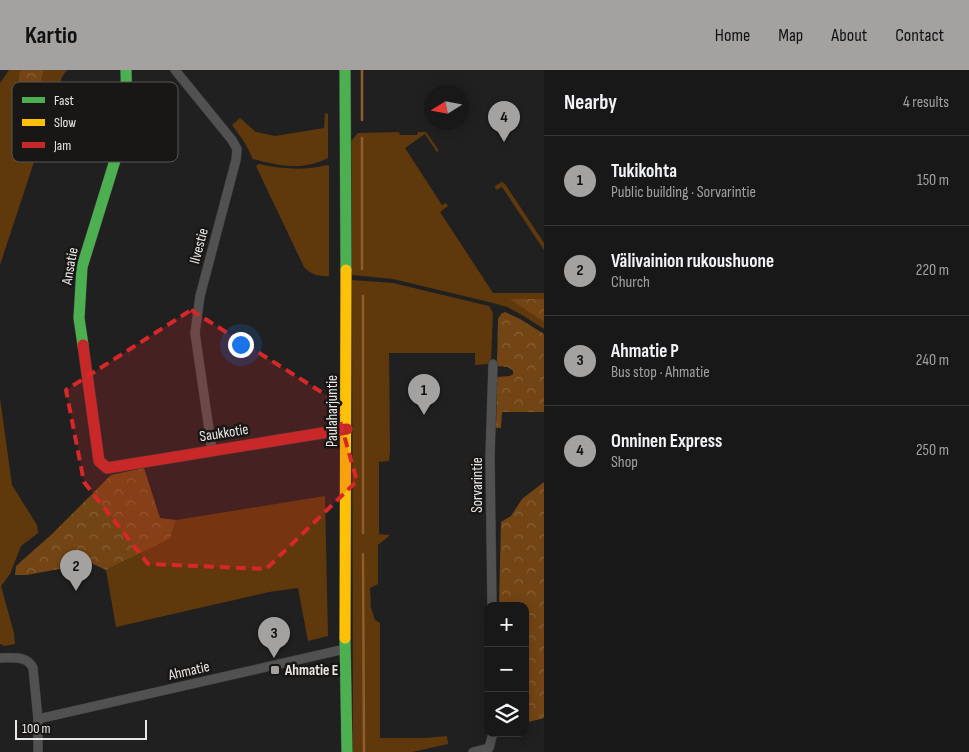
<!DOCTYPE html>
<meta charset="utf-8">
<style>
body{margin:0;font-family:"Sofia Sans Condensed",sans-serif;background:#262525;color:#f1f3f6}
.controls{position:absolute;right:15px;bottom:15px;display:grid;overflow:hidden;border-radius:10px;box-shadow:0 2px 12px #0003}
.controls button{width:45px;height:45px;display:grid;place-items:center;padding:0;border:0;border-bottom:1px solid #373737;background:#191818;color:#f1f3f6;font:25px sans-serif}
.compass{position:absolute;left:424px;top:15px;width:45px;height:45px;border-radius:50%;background:#191818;box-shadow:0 2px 12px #0003;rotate:259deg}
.scale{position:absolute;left:15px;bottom:12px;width:132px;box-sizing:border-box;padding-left:5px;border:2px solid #e9e8e7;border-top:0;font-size:14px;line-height:18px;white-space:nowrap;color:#e9e8e7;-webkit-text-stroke:4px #191716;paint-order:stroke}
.you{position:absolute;left:240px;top:274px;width:18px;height:18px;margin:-12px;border:4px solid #fff;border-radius:50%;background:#1a73e8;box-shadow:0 0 0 8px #1a73e833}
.badge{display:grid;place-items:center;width:32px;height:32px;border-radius:50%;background:#a3a2a1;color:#111;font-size:16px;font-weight:700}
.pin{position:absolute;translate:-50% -41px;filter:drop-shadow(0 1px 2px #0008)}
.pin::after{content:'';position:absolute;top:26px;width:18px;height:15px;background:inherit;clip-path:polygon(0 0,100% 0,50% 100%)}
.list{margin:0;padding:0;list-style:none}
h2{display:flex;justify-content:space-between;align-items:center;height:65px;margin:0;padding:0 20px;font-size:21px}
h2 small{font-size:16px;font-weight:400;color:#9fa0a2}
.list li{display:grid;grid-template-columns:32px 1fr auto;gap:15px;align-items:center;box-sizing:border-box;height:90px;padding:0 20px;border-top:1px solid #373737}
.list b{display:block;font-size:19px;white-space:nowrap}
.list p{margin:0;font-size:16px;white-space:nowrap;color:#9fa0a2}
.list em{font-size:16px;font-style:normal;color:#9fa0a2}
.icon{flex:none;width:28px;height:28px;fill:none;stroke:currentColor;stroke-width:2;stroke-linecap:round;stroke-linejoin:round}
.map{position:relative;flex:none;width:544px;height:682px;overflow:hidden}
header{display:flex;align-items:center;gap:30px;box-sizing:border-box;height:70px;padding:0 25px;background:#a3a2a1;color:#111}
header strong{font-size:24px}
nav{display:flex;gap:28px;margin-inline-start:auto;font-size:18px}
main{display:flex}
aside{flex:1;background:#191818}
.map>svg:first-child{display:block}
.green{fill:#5f380c}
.forest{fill:url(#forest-crowns)}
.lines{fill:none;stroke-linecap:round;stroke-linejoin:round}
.stream{stroke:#8e5c2d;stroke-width:2.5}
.street-casing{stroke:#3b3a3a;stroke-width:10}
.fast-casing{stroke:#3b3a3a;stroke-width:12}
.slow-casing{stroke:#3b3a3a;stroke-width:12}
.jam-casing{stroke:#3b3a3a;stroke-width:12}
.street{stroke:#525151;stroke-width:9}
.fast{stroke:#4caf50;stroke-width:11}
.slow{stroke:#ffc107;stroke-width:11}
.jam{stroke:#c62828;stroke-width:11}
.marked{fill:#d62828;fill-opacity:0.2;stroke:#d62828;stroke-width:4;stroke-dasharray:10 6;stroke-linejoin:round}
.poi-dot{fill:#a3a2a1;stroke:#191716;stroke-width:2}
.labels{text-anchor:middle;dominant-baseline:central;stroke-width:5;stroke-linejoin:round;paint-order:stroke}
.street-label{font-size:15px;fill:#e9e8e7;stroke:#191716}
.poi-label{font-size:15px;font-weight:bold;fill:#e9e8e7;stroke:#191716;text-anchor:start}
.key{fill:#191716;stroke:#575655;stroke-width:1}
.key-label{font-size:14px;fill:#e9e8e7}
</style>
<header>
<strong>Kartio</strong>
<nav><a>Home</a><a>Map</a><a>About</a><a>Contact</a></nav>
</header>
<main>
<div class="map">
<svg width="544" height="682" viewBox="0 0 544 682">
<defs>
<pattern id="forest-crowns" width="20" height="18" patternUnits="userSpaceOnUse" patternTransform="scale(1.25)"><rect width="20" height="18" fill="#734514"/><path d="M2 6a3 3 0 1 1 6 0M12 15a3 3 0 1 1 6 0" fill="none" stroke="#876036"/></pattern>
</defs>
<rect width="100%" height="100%" fill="#212020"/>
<!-- green -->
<g class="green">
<polygon points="9,0 21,0 19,5 18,59 30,60 44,0 67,0 62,7 0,195 0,13"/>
<path d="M325,43L328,44V88C302,101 280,96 253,89L245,73L232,55L240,48L256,62L275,66L324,58Z"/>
<polygon points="399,62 400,65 417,65 418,62 426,62 439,81 437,82 425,64 405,78 442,135 446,133 448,136 440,142 493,223 544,223 544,259 522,245 507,237 489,232 393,209 352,205 351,71 358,63"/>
<path d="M259,94C283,99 303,101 327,95L329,96V206C319,207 310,204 304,197L256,96Z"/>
<polygon points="502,112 505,114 544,173 544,180 502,117 496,120 495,116"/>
<polygon points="352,210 393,213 489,236 493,243 491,290 488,294 475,295 475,283 389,283 390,381 389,391 379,392 379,464 389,465 389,466 378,475 378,514 370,518 371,538 375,550 380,553 380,668 425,668 447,666 448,674 412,682 353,682"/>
<polygon points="0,328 12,415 37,455 38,463 21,476 10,504 1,516 14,563 15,574 5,576 0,574"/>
<polygon points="325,426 328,566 308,571 298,518 269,522 116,557 106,500 170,469 176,450"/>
</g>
<!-- forest -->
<g class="forest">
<polygon points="21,0 44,0 30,60 18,60 19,4"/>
<polygon points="510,229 544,229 544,252"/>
<polygon points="505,242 520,249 544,264 544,342 502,342 501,358 496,358 497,307 510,306 513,304 513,301 508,297 497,296 498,249 501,244"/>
<polygon points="144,398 160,448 176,450 170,469 106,500 91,493 27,505 15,505 16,496 51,465 111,405"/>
<polygon points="544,412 544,648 525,653 525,536 499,536 501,452 511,446 522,429"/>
</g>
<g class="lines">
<!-- stream -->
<g class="stream">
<polyline points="362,0 362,50"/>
<polyline points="362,68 362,199"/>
<polyline points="363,463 363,226"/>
<polyline points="363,484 364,682"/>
</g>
<!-- street casing -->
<g class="street-casing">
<g id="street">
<polyline points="175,0 232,70 237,79 236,90 200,226 195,263 212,380"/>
<polyline points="492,536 490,386 493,294"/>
<path d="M0,588C12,588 27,585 33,598L38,649V682"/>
<polyline points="38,649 345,579"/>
<polyline points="473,682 489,678 493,663"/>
</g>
</g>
<!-- fast casing -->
<g class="fast-casing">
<g id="fast">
<polyline points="345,0 346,200"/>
<polyline points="83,275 79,248 82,197 121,71 127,45 126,0"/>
<polyline points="345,568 347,682"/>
</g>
</g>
<!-- slow casing -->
<g class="slow-casing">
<polyline id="slow" points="345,568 346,200"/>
</g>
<!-- jam casing -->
<g class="jam-casing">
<polyline id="jam" points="83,275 99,391 107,398 347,359"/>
</g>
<!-- street -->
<use href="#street" class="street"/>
<!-- fast -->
<use href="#fast" class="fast"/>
<!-- slow -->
<use href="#slow" class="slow"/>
<!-- jam -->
<use href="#jam" class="jam"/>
</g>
<!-- marked area -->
<path class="marked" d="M191,240L334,330L357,411L266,499L148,494L84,412L66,320Z"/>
<!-- markers -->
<rect class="poi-dot" x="270" y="595" width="10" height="10" rx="2.5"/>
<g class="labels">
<!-- street labels -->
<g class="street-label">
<text transform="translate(199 176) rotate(-75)">Ilvestie</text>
<text transform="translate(70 196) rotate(-80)">Ansatie</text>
<text transform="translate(332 341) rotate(-90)">Paulaharjuntie</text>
<text transform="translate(224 363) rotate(-9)">Saukkotie</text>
<text transform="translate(477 415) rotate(-90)">Sorvarintie</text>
<text transform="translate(189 601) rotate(-13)">Ahmatie</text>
</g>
<!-- poi labels -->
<g class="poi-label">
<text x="285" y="600">Ahmatie E</text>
</g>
</g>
<!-- legend -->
<rect x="12" y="12" width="166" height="80" rx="8" class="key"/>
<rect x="22" y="27" width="23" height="6" fill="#4caf50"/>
<rect x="22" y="49" width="23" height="7" fill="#ffc107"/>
<rect x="22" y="72" width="23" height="6" fill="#c62828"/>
<g class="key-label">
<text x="54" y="35">Fast</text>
<text x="54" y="57">Slow</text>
<text x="54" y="80">Jam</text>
</g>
</svg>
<div class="controls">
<button>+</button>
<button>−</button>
<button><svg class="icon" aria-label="layers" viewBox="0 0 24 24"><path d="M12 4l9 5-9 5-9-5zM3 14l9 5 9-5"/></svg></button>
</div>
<svg class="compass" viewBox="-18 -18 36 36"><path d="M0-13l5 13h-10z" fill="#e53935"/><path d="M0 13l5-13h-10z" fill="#9fa0a2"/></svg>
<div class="scale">100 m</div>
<div class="you"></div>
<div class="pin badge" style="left:424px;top:345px">1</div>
<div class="pin badge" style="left:76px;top:521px">2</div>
<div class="pin badge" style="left:274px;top:588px">3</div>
<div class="pin badge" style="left:504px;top:72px">4</div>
</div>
<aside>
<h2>Nearby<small>4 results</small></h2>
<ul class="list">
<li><span class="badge">1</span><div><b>Tukikohta</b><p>Public building · Sorvarintie</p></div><em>150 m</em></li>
<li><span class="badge">2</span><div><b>Välivainion rukoushuone</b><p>Church</p></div><em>220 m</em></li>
<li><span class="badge">3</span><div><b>Ahmatie P</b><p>Bus stop · Ahmatie</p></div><em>240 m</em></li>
<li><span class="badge">4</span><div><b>Onninen Express</b><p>Shop</p></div><em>250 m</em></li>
</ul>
</aside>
</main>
